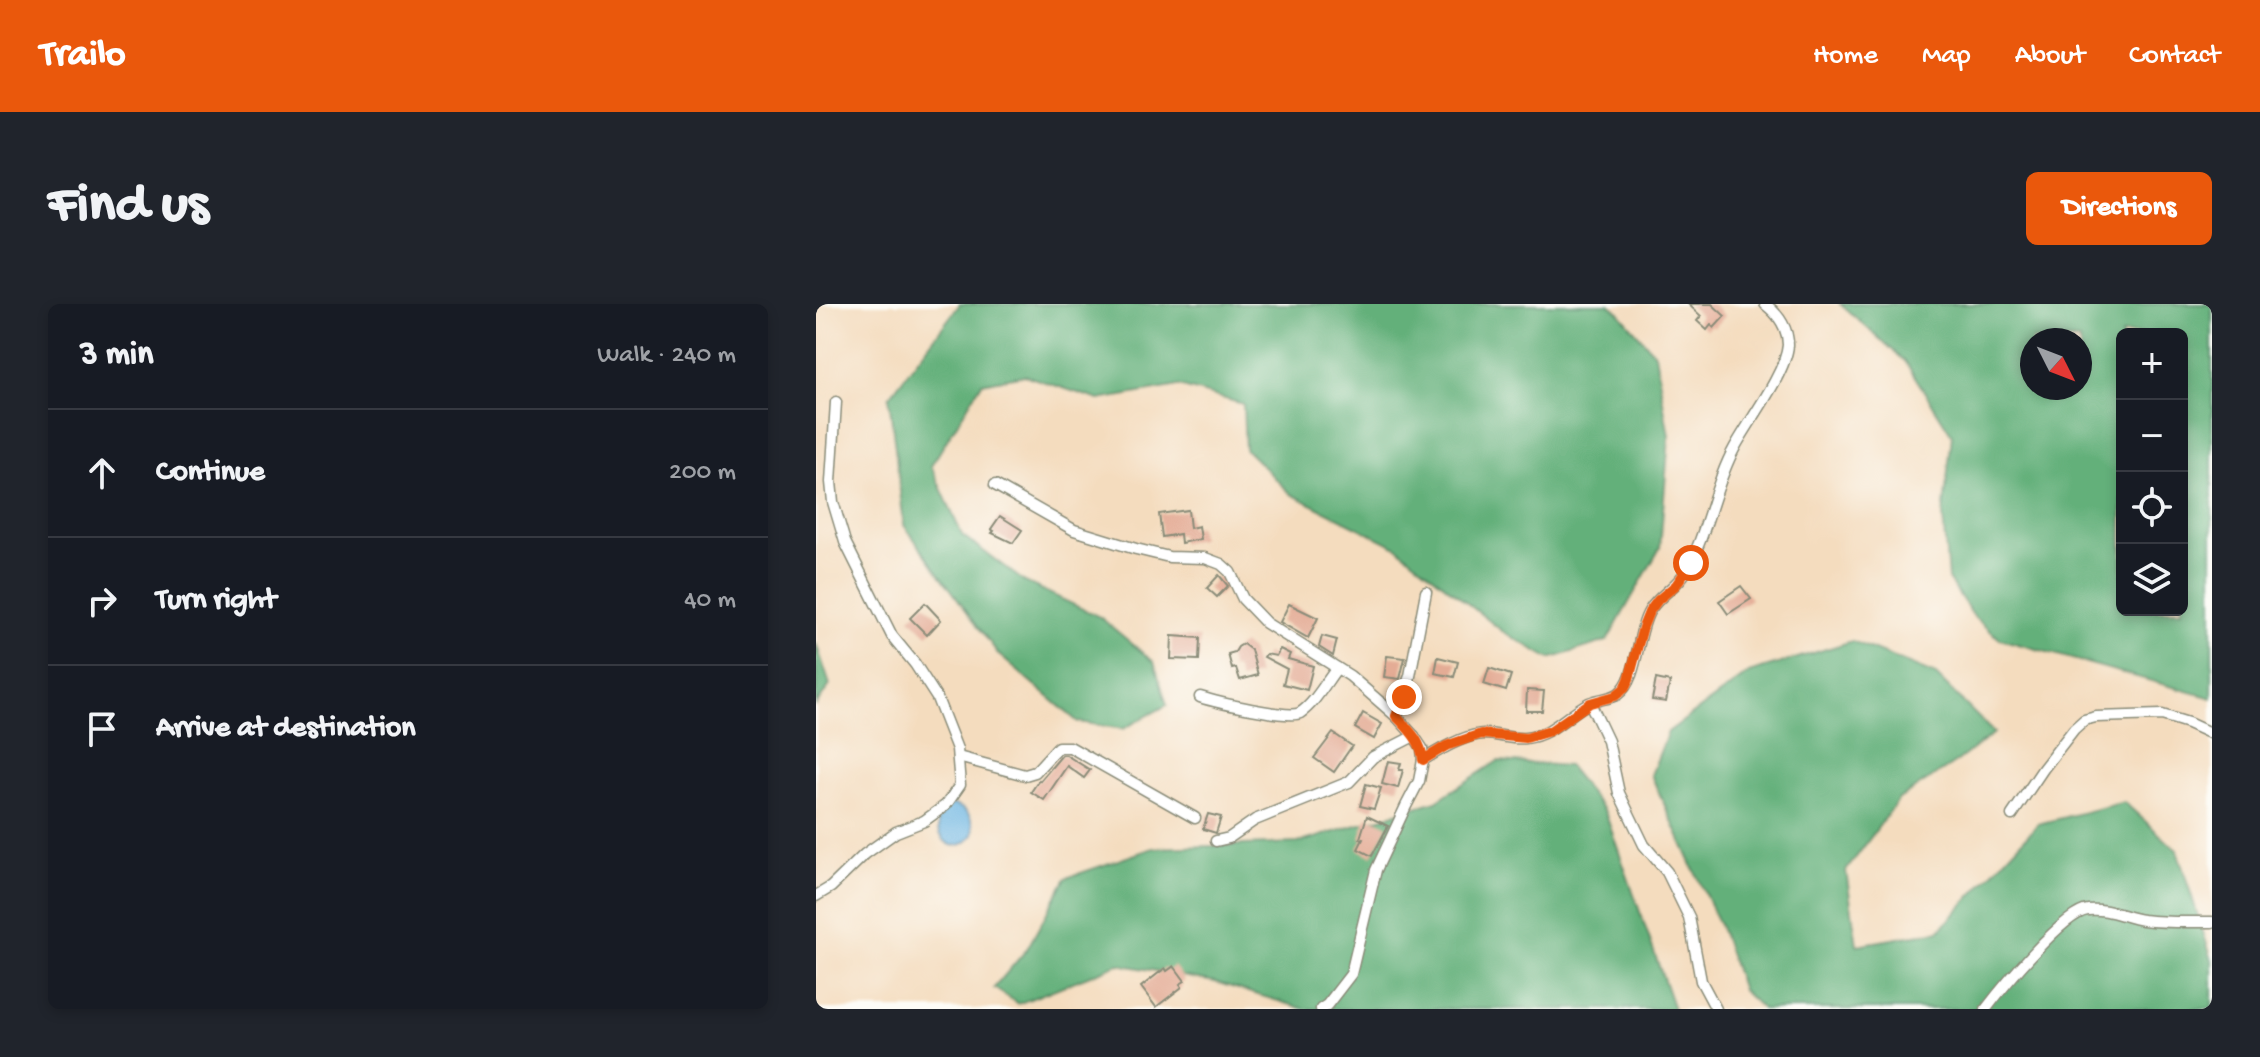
<!DOCTYPE html>
<meta charset="utf-8">
<style>
body{margin:0;font-family:"Gochi Hand",sans-serif;background:#20242c;color:#f1f3f6}
.controls{position:absolute;right:24px;top:24px;display:grid;overflow:hidden;border-radius:12px;box-shadow:0 4px 12px #0003}
.controls button{width:72px;height:72px;display:grid;place-items:center;padding:0;border:0;border-bottom:2px solid #363941;background:#171b24;color:#f1f3f6;font:40px sans-serif}
.compass{position:absolute;left:1204px;top:24px;width:72px;height:72px;border-radius:50%;background:#171b24;box-shadow:0 4px 12px #0003;rotate:132deg}
.stop{position:absolute;width:24px;height:24px;margin:-18px;border:6px solid #ea580c;border-radius:50%;background:#fff}
.stop.end{background:#ea580c;border-color:#fff;box-shadow:0 2px 8px #0008}
.list{margin:0;padding:0;list-style:none}
h2{display:flex;justify-content:space-between;align-items:center;height:104px;margin:0;padding:0 32px;font-size:34px}
h2 small{font-size:26px;font-weight:400;color:#9ea1a6}
.list li{display:grid;grid-template-columns:52px 1fr auto;gap:24px;align-items:center;box-sizing:border-box;height:128px;padding:0 32px;border-top:2px solid #363941}
.list b{display:block;font-size:30px;white-space:nowrap}
.list em{font-size:26px;font-style:normal;color:#9ea1a6}
.icon{flex:none;width:44px;height:44px;fill:none;stroke:currentColor;stroke-width:2;stroke-linecap:round;stroke-linejoin:round}
.map{position:relative;flex:none;width:1396px;height:705px;overflow:hidden;border-radius:12px}
header{display:flex;align-items:center;gap:48px;box-sizing:border-box;height:112px;padding:0 40px;background:#ea580c;color:#fff}
header strong{font-size:38px}
nav{display:flex;gap:44px;margin-inline-start:auto;font-size:28px}
.intro{display:flex;align-items:center;justify-content:space-between;box-sizing:border-box;height:192px;padding:0 48px}
h1{margin:0;font-size:56px}
.button{padding:20px 36px;border-radius:12px;background:#ea580c;color:#fff;font-size:28px;font-weight:700}
main{display:flex;gap:48px;padding:0 48px}
aside{flex:1;background:#171b24;border-radius:12px;box-shadow:0 4px 12px #0003}
.map>svg:first-child{display:block}
.forest{fill:#63b07a;stroke:#417657;stroke-width:2;fill-rule:evenodd}
.water{fill:#68b2e1;stroke:#44788a;stroke-width:2}
.building{fill:#e4ac95}
.lines{fill:none;stroke-linecap:round;stroke-linejoin:round}
.street-casing{stroke:#8a8c79;stroke-width:13}
.street{stroke:#fff;stroke-width:10}
.route{stroke:#ea580c;stroke-width:10}
</style>
<header>
<strong>Trailo</strong>
<nav><a>Home</a><a>Map</a><a>About</a><a>Contact</a></nav>
</header>
<div class="intro"><h1>Find us</h1><a class="button">Directions</a></div>
<main>
<aside>
<h2>3 min<small>Walk · 240 m</small></h2>
<ul class="list">
<li><svg class="icon" aria-label="ahead" viewBox="0 0 24 24"><path d="M12 20V5M6 11l6-6 6 6"/></svg><div><b>Continue</b></div><em>200 m</em></li>
<li><svg class="icon" aria-label="right" viewBox="0 0 24 24"><path d="M7 20v-9h11M14 6l5 5-5 5"/></svg><div><b>Turn right</b></div><em>40 m</em></li>
<li><svg class="icon" aria-label="arrive" viewBox="0 0 24 24"><path d="M6 21V4h12l-3 4 3 4H6"/></svg><div><b>Arrive at destination</b></div></li>
</ul>
</aside>
<div class="map">
<svg width="1396" height="705" viewBox="0 0 1396 705">
<rect width="100%" height="100%" fill="#fdfcf7"/>
<filter id="ink" filterUnits="userSpaceOnUse"><feTurbulence type="fractalNoise" baseFrequency=".0125" numOctaves="2"/><feDisplacementMap in="SourceGraphic" scale="16" xChannelSelector="R" yChannelSelector="G"/><feConvolveMatrix kernelMatrix="1 2 1 2 8 2 1 2 1" color-interpolation-filters="sRGB"/></filter>
<filter id="wash" filterUnits="userSpaceOnUse"><feTurbulence type="fractalNoise" baseFrequency=".006" numOctaves="4" result="noise"/><feDisplacementMap in="SourceGraphic" scale="32" xChannelSelector="R" yChannelSelector="G"/><feGaussianBlur stdDeviation="1.8" result="paint"/><feColorMatrix in="noise" values="0 0 0 0 0 0 0 0 0 0 0 0 0 0 0 0 0 1.4 0 .05"/><feComposite in="paint" operator="in"/></filter>
<g filter="url(#wash)">
<rect width="100%" height="100%" fill="#f4dcbe"/>
<!-- forest -->
<g class="forest">
<polygon points="144,0 793,0 802,7 839,50 853,132 844,244 791,337 734,355 686,327 581,243 475,190 429,145 427,100 363,82 283,96 208,71 166,79 115,162 146,231 209,278 284,313 338,358 351,401 307,425 262,418 183,351 88,221 73,93"/>
<path d="M1024,0H1396V394L1184,335L1159,314L1132,275L1127,212L1136,131L1089,57ZM1306,30H1366V306H1306ZM1216,36H1264V84H1216Z"/>
<polygon points="1036,337 1120,371 1178,429 1140,458 1083,495 1030,567 1041,641 1123,627 1222,520 1308,498 1361,546 1396,656 1396,705 946,705 926,686 904,623 835,471 852,428 933,369"/>
<polygon points="0,339 14,381 0,401"/>
<polygon points="682,457 752,462 789,508 858,705 489,705 399,678 302,660 202,700 178,684 211,645 250,574 337,544 482,539 620,497"/>
</g>
<!-- water -->
<path class="water" d="M134,500C150,503 160,515 157,531C136,555 119,534 122,509Z"/>
<g id="blocks">
<!-- building -->
<g class="building">
<polygon points="872,0 896,0 909,12 898,24 895,21 891,26 881,17 885,12"/>
<polygon points="372,206 374,224 383,222 385,235 365,239 364,230 346,233 343,210"/>
<polygon points="184,212 206,226 197,239 176,229 178,227 175,225"/>
<polygon points="403,271 412,282 401,293 391,284"/>
<polygon points="925,282 935,295 912,310 903,297"/>
<polygon points="109,299 125,316 111,331 94,314"/>
<polygon points="473,300 502,314 492,334 464,318"/>
<polygon points="356,332 384,334 383,356 355,355"/>
<polygon points="506,332 521,336 517,352 503,343"/>
<polygon points="427,340 435,346 442,371 424,376 420,364 416,365 412,350 419,348 422,343"/>
<polygon points="464,345 474,350 472,355 497,362 491,386 467,380 471,365 448,353 450,350 460,352"/>
<polygon points="571,352 589,354 584,375 568,373"/>
<polygon points="622,353 642,358 638,373 619,369"/>
<polygon points="673,364 695,371 690,387 668,380"/>
<polygon points="840,375 854,378 850,398 836,396"/>
<polygon points="711,386 728,387 726,407 710,407"/>
<polygon points="547,409 566,420 558,435 539,424"/>
<polygon points="517,429 536,442 518,468 498,454"/>
<polygon points="246,451 250,451 274,466 268,474 251,462 228,496 215,488 223,476 224,477"/>
<polygon points="572,457 585,459 583,466 587,466 582,484 566,480"/>
<polygon points="550,480 565,484 558,505 544,502"/>
<polygon points="392,510 405,513 400,529 387,525"/>
<polygon points="551,512 572,522 556,552 542,545 547,535 544,534"/>
<polygon points="358,662 369,677 364,680 366,683 340,703 325,683 349,664 351,667"/>
</g>
</g>
</g>
<g filter="url(#ink)">
<use href="#blocks" fill-opacity="0" stroke="#8a8c79" stroke-width="2"/>
<g class="lines">
<!-- street casing -->
<g class="street-casing">
<g id="street">
<polyline points="179,181 258,226 320,245 353,253 389,254 405,260 414,268 427,295 450,319 534,372 580,412 598,432 606,444 607,456 603,477 590,502 560,566 535,670 511,701 505,705"/>
<path d="M384,393C399,398 473,415 484,409C499,399 510,378 521,364"/>
<polyline points="774,399 792,437 803,489 828,541 851,568 873,613 885,677 900,705"/>
<polyline points="580,412 594,372 610,288"/>
<polyline points="142,453 209,471 219,468 242,443 254,443 379,514"/>
<path d="M607,456C623,446 650,430 668,430C682,430 697,436 710,434C736,431 752,410 773,399C782,395 794,395 802,390C823,375 820,328 834,306C844,290 861,283 870,267C892,228 898,181 919,143C933,117 970,69 972,41C972,24 962,10 949,0"/>
<polyline points="1196,511 1227,465 1258,425 1268,416 1280,413 1346,411 1372,419 1396,430"/>
<polyline points="400,537 413,534 439,516 533,478 557,453 598,432"/>
<polyline points="0,592 15,583 49,550 80,528 108,517 130,501 144,481 141,445 121,394 99,360 76,332 29,238 17,198 15,178 20,98"/>
<path d="M1170,705C1186,684 1248,608 1272,606C1292,604 1308,613 1327,616C1350,619 1373,618 1396,618"/>
</g>
</g>
<!-- street -->
<use href="#street" class="street"/>
</g>
</g>
<g class="lines" filter="url(#ink)">
<!-- route -->
<path class="route" d="M588,393L580,412C593,426 605,436 607,456L630,442L665,430L710,434L734,427L774,399L799,392L809,384L813,375L827,323L833,308L842,296L860,281L875,259"/>
</g>
</svg>
<div class="controls">
<button>+</button>
<button>−</button>
<button><svg class="icon" aria-label="locate" viewBox="0 0 24 24"><circle cx="12" cy="12" r="6"/><path d="M12 2v4M12 18v4M2 12h4M18 12h4"/></svg></button>
<button><svg class="icon" aria-label="layers" viewBox="0 0 24 24"><path d="M12 4l9 5-9 5-9-5zM3 14l9 5 9-5"/></svg></button>
</div>
<svg class="compass" viewBox="-18 -18 36 36"><path d="M0-13l5 13h-10z" fill="#e53935"/><path d="M0 13l5-13h-10z" fill="#9ea1a6"/></svg>
<div class="stop" style="left:875px;top:259px"></div>
<div class="stop end" style="left:588px;top:393px"></div>
</div>
</main>
